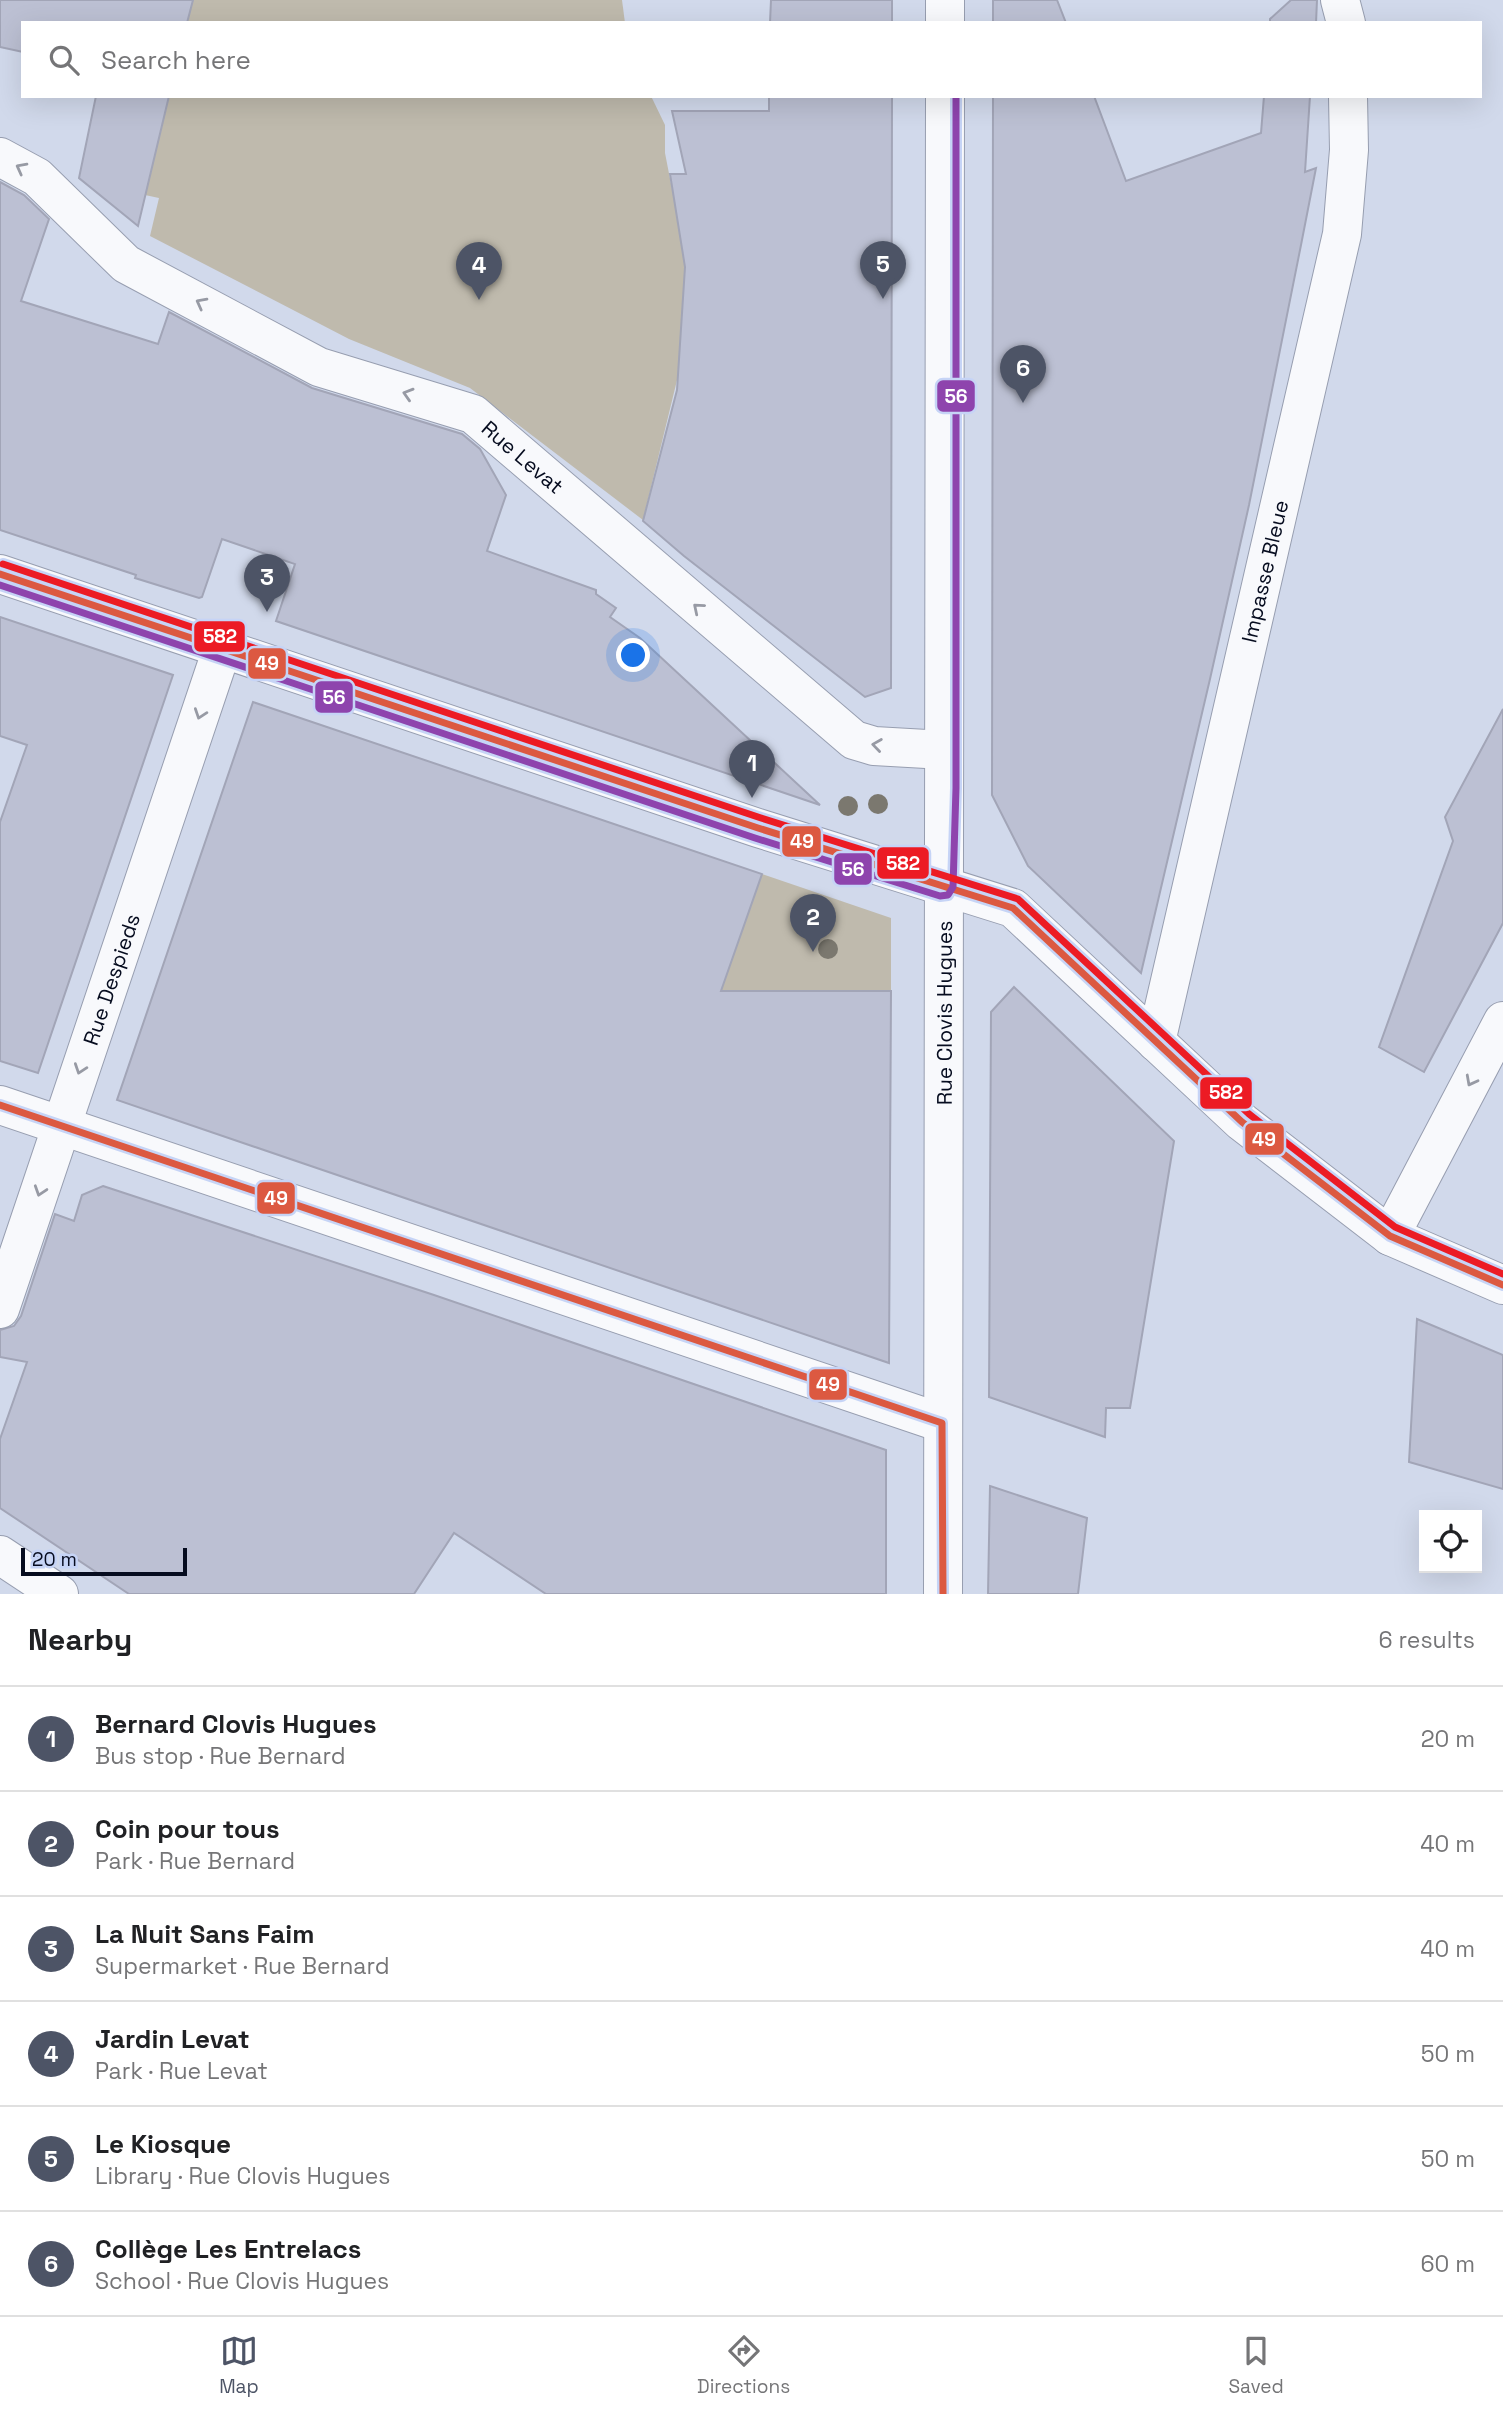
<!DOCTYPE html>
<meta charset="utf-8">
<style>
body{margin:0;font-family:"Space Grotesk",sans-serif;background:#f6f6f6;color:#202124}
.controls{position:absolute;right:21px;bottom:21px;display:grid;overflow:hidden;border-radius:0px;box-shadow:0 7px 28px #0002}
.controls button{width:63px;height:63px;display:grid;place-items:center;padding:0;border:0;border-bottom:2px solid #e0e0e0;background:#fff;color:#202124;font:35px sans-serif}
.scale{position:absolute;left:21px;bottom:18px;width:166px;box-sizing:border-box;padding-left:7px;border:4px solid #060c1f;border-top:0;font-size:19px;line-height:24px;white-space:nowrap;color:#060c1f;-webkit-text-stroke:5px #c6d4f6;paint-order:stroke}
.you{position:absolute;left:634px;top:656px;width:24px;height:24px;margin:-18px;border:5px solid #fff;border-radius:50%;background:#1a73e8;box-shadow:0 0 0 10px #1a73e833}
.badge{display:grid;place-items:center;width:46px;height:46px;border-radius:50%;background:#4d5466;color:#fff;font-size:23px;font-weight:700}
.pin{position:absolute;translate:-50% -58px;filter:drop-shadow(0 2px 4px #0008)}
.pin::after{content:'';position:absolute;top:37px;width:24px;height:21px;background:inherit;clip-path:polygon(0 0,100% 0,50% 100%)}
.list{margin:0;padding:0;list-style:none}
h2{display:flex;justify-content:space-between;align-items:center;height:91px;margin:0;padding:0 28px;font-size:30px}
h2 small{font-size:23px;font-weight:400;color:#757577}
.list li{display:grid;grid-template-columns:46px 1fr auto;gap:21px;align-items:center;box-sizing:border-box;height:105px;padding:0 28px;border-top:2px solid #e0e0e0}
.list b{display:block;font-size:26px;white-space:nowrap}
.list p{margin:0;font-size:23px;white-space:nowrap;color:#757577}
.list em{font-size:23px;font-style:normal;color:#757577}
.icon{flex:none;width:38px;height:38px;fill:none;stroke:currentColor;stroke-width:2;stroke-linecap:round;stroke-linejoin:round}
.map{position:relative;flex:none;width:1503px;height:1594px;overflow:hidden}
.search{position:absolute;background:#fff;box-shadow:0 7px 28px #0002;left:21px;right:21px;top:21px;height:77px;display:flex;align-items:center;gap:18px;box-sizing:border-box;padding:0 24px;border-radius:0px;color:#757577;font-size:26px}
.sheet{height:721px;background:#fff}
nav{display:flex;justify-content:space-around;align-items:center;box-sizing:border-box;height:98px;border-top:2px solid #e0e0e0;background:#fff;font-size:19px;color:#757577}
nav a{display:grid;justify-items:center;gap:4px}
nav .on{color:#4d5466}
.map>svg:first-child{display:block}
.green{fill:#bfbaad}
.building{fill:#bcc0d3;stroke:#a2a5b7;stroke-width:2}
.lines{fill:none;stroke-linecap:round;stroke-linejoin:round}
.minor-casing{stroke:#979eb0;stroke-width:40}
.minor{stroke:#f8f9fc;stroke-width:38}
.bus-1-casing{stroke:#c6d4f6;stroke-width:12}
.bus-2-casing{stroke:#c6d4f6;stroke-width:12}
.bus-3-casing{stroke:#c6d4f6;stroke-width:12}
.bus-1{stroke:#dc5941;stroke-width:7}
.bus-2{stroke:#8e44ad;stroke-width:7}
.bus-3{stroke:#ec1b24;stroke-width:7}
.tree{fill:#7b786f}
.oneway{stroke:#979aa4}
.labels{text-anchor:middle;dominant-baseline:central;stroke-width:7;stroke-linejoin:round;paint-order:stroke}
.street-label{font-size:21px;fill:#060c1f;stroke:#c6d4f6}
.line-badge{stroke:#c6d4f6;stroke-width:2.5}
.badge-label{font-size:19px;text-anchor:middle;font-weight:bold;fill:#fff}
</style>
<div class="map">
<svg width="1503" height="1594" viewBox="0 0 1503 1594">
<rect width="100%" height="100%" fill="#d1d9eb"/>
<!-- green -->
<g class="green">
<polygon points="147,0 622,0 625,23 154,23"/>
<polygon points="169,96 651,96 665,125 665,153 686,261 678,376 643,520 470,388 349,339 150,236 159,198 145,195"/>
<polygon points="762,874 891,918 891,991 721,990"/>
</g>
<!-- building -->
<g class="building">
<polygon points="0,0 193,0 187,23 23,23 23,52 0,47"/>
<polygon points="771,0 892,0 892,23 770,23"/>
<polygon points="993,0 1057,0 1066,23 993,23"/>
<polygon points="1291,0 1317,0 1316,23 1270,23 1270,19"/>
<polygon points="96,96 169,96 138,226 79,178"/>
<polygon points="769,96 892,96 891,688 865,697 684,556 643,521 677,390 685,267 670,174 686,174 672,111 769,111"/>
<polygon points="993,96 1094,96 1126,181 1261,133 1264,96 1310,96 1305,172 1316,168 1301,245 1249,505 1210,679 1141,973 1028,866 992,795"/>
<polygon points="0,182 24,195 49,219 21,301 158,344 169,312 312,388 462,434 480,449 506,495 487,551 596,590 596,594 616,608 610,617 640,638 820,805 276,621 295,564 222,539 202,597 199,598 135,578 136,575 0,530"/>
<polygon points="0,617 173,675 38,1073 0,1061 0,822 27,745 0,736"/>
<polygon points="253,702 762,874 721,991 891,991 889,1363 117,1100"/>
<polygon points="1503,709 1503,923 1424,1072 1379,1047 1453,841 1445,817"/>
<polygon points="1014,987 1174,1141 1130,1408 1106,1408 1105,1437 989,1397 991,1012"/>
<polygon points="103,1186 434,1295 886,1450 886,1594 546,1594 454,1533 414,1594 129,1594 0,1508 0,1439 27,1362 0,1357 0,1330 14,1326 21,1316 55,1214 74,1221 82,1195"/>
<polygon points="1417,1319 1503,1355 1503,1489 1409,1462"/>
<polygon points="990,1486 1087,1518 1078,1594 988,1594"/>
</g>
<g class="lines">
<!-- minor casing -->
<g class="minor-casing">
<g id="minor">
<polyline points="1340,0 1346,23"/>
<polyline points="945,23 945,0"/>
<path id="s1" d="M0,157L37,177L126,264L319,367L473,414L854,740L874,746L944,750"/>
<polyline points="0,574 758,828 1013,908 1242,1122 1390,1236 1503,1285"/>
<path id="s2" d="M1156,1042L1342,234L1349,150L1348,96"/>
<polyline points="0,1105 942,1423"/>
<polyline points="1390,1236 1503,1021"/>
<path id="s3" d="M0,1309L222,649"/>
<polyline points="0,1555 59,1594"/>
<path id="s4" d="M943,1594L945,96"/>
</g>
</g>
<!-- minor -->
<use href="#minor" class="minor"/>
<!-- bus-1 casing -->
<g class="bus-1-casing">
<g id="bus-1">
<polyline points="0,574 758,828 1013,908 1242,1122 1390,1236 1503,1285"/>
<polyline points="0,1105 942,1423 943,1594"/>
</g>
</g>
<!-- bus-2 casing -->
<g class="bus-2-casing">
<polyline id="bus-2" points="0,585 755,838 940,896 948,895 953,887 956,788 956,96"/>
</g>
<!-- bus-3 casing -->
<g class="bus-3-casing">
<polyline id="bus-3" points="3,564 761,818 1018,899 1249,1114 1395,1227 1503,1274"/>
</g>
<!-- bus-1 -->
<use href="#bus-1" class="bus-1"/>
<!-- bus-2 -->
<use href="#bus-2" class="bus-2"/>
<!-- bus-3 -->
<use href="#bus-3" class="bus-3"/>
</g>
<!-- trees -->
<g class="tree">
<circle cx="878" cy="804" r="10"/>
<circle cx="848" cy="806" r="10"/>
<circle cx="828" cy="949" r="10"/>
</g>
<!-- one-way arrows -->
<defs><path id="oneway-chevron" d="M-2-3.5L2.5 0L-2 3.5" fill="none" stroke-width="1.6" stroke-linecap="round" stroke-linejoin="round" transform="scale(1.75)"/></defs>
<g class="oneway">
<use href="#oneway-chevron" transform="translate(21 168) rotate(-152)"/>
<use href="#oneway-chevron" transform="translate(201 303) rotate(-152)"/>
<use href="#oneway-chevron" transform="translate(408 394) rotate(-163)"/>
<use href="#oneway-chevron" transform="translate(698 608) rotate(-140)"/>
<use href="#oneway-chevron" transform="translate(200 714) rotate(109)"/>
<use href="#oneway-chevron" transform="translate(877 745) rotate(-172)"/>
<use href="#oneway-chevron" transform="translate(80 1069) rotate(109)"/>
<use href="#oneway-chevron" transform="translate(1471 1081) rotate(118)"/>
<use href="#oneway-chevron" transform="translate(40 1191) rotate(108)"/>
</g>
<g class="labels">
<!-- street labels -->
<g class="street-label">
<text stroke="none"><textPath href="#s1" startOffset="612">Rue Levat</textPath></text>
<text stroke="none"><textPath href="#s2" startOffset="483">Impasse Bleue</textPath></text>
<text stroke="none"><textPath href="#s3" startOffset="348">Rue Despieds</textPath></text>
<text stroke="none"><textPath href="#s4" startOffset="581">Rue Clovis Hugues</textPath></text>
</g>
</g>
<g class="line-badge">
<rect x="936" y="379" width="40" height="34" rx="7" fill="#8e44ad"/>
<rect x="193" y="620" width="53" height="33" rx="7" fill="#ec1b24"/>
<rect x="247" y="647" width="40" height="33" rx="7" fill="#dc5941"/>
<rect x="314" y="680" width="40" height="34" rx="7" fill="#8e44ad"/>
<rect x="781" y="825" width="41" height="33" rx="7" fill="#dc5941"/>
<rect x="876" y="846" width="54" height="34" rx="7" fill="#ec1b24"/>
<rect x="833" y="852" width="40" height="34" rx="7" fill="#8e44ad"/>
<rect x="1199" y="1076" width="54" height="34" rx="7" fill="#ec1b24"/>
<rect x="1244" y="1122" width="41" height="34" rx="7" fill="#dc5941"/>
<rect x="256" y="1181" width="40" height="34" rx="7" fill="#dc5941"/>
<rect x="808" y="1368" width="40" height="33" rx="7" fill="#dc5941"/>
</g>
<g class="badge-label">
<text x="956" y="403">56</text>
<text x="220" y="643">582</text>
<text x="267" y="670">49</text>
<text x="334" y="704">56</text>
<text x="802" y="848">49</text>
<text x="903" y="870">582</text>
<text x="853" y="876">56</text>
<text x="1226" y="1099">582</text>
<text x="1264" y="1146">49</text>
<text x="276" y="1205">49</text>
<text x="828" y="1391">49</text>
</g>
</svg>
<div class="controls">
<button><svg class="icon" aria-label="locate" viewBox="0 0 24 24"><circle cx="12" cy="12" r="6"/><path d="M12 2v4M12 18v4M2 12h4M18 12h4"/></svg></button>
</div>
<div class="scale">20 m</div>
<div class="you"></div>
<div class="pin badge" style="left:752px;top:798px">1</div>
<div class="pin badge" style="left:813px;top:952px">2</div>
<div class="pin badge" style="left:267px;top:612px">3</div>
<div class="pin badge" style="left:479px;top:300px">4</div>
<div class="pin badge" style="left:883px;top:299px">5</div>
<div class="pin badge" style="left:1023px;top:403px">6</div>
<div class="search"><svg class="icon" aria-label="search" viewBox="0 0 24 24"><circle cx="10" cy="10" r="6"/><path d="M15 15l6 6"/></svg>Search here</div>
</div>
<section class="sheet">
<h2>Nearby<small>6 results</small></h2>
<ul class="list">
<li><span class="badge">1</span><div><b>Bernard Clovis Hugues</b><p>Bus stop · Rue Bernard</p></div><em>20 m</em></li>
<li><span class="badge">2</span><div><b>Coin pour tous</b><p>Park · Rue Bernard</p></div><em>40 m</em></li>
<li><span class="badge">3</span><div><b>La Nuit Sans Faim</b><p>Supermarket · Rue Bernard</p></div><em>40 m</em></li>
<li><span class="badge">4</span><div><b>Jardin Levat</b><p>Park · Rue Levat</p></div><em>50 m</em></li>
<li><span class="badge">5</span><div><b>Le Kiosque</b><p>Library · Rue Clovis Hugues</p></div><em>50 m</em></li>
<li><span class="badge">6</span><div><b>Collège Les Entrelacs</b><p>School · Rue Clovis Hugues</p></div><em>60 m</em></li>
</ul>
</section>
<nav>
<a class="on"><svg class="icon" aria-label="map" viewBox="0 0 24 24"><path d="M3 6l6-2 6 2 6-2v14l-6 2-6-2-6 2zM9 4v14M15 6v14"/></svg>Map</a>
<a><svg class="icon" aria-label="directions" viewBox="0 0 24 24"><path d="M12 3l9 9-9 9-9-9zM9 14v-3h6M13 9l2 2-2 2"/></svg>Directions</a>
<a><svg class="icon" aria-label="saved" viewBox="0 0 24 24"><path d="M7 4h10v16l-5-4-5 4z"/></svg>Saved</a>
</nav>
